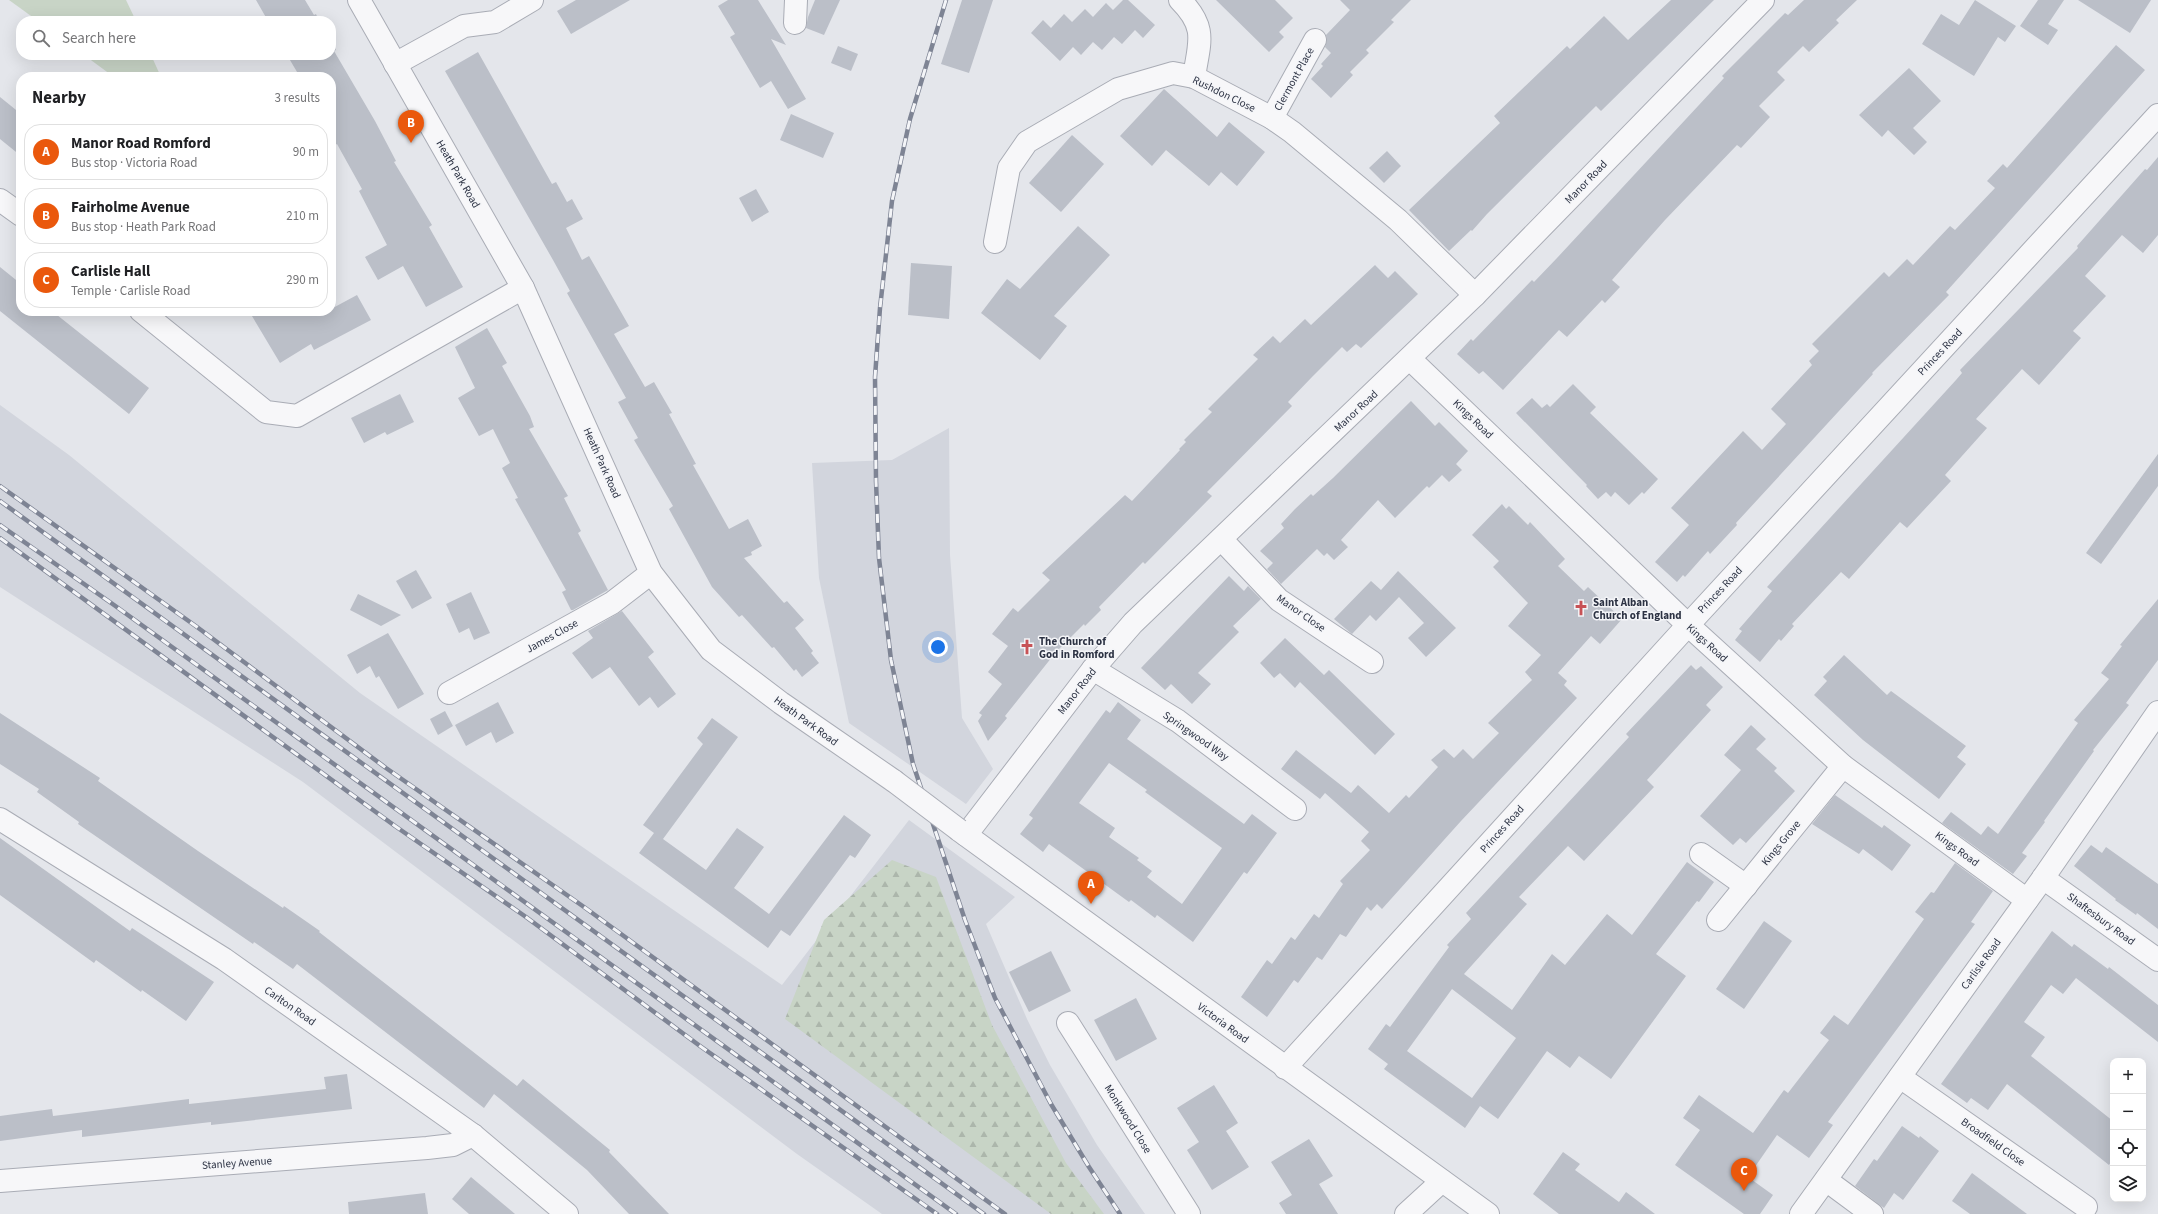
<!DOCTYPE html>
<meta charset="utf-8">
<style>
body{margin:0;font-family:"Source Sans 3",sans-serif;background:#f6f6f6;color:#202124}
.controls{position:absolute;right:12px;bottom:12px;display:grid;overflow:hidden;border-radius:8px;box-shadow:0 4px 16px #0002}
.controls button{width:36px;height:36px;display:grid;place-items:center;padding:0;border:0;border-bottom:1px solid #e0e0e0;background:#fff;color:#202124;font:20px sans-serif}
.you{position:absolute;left:938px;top:647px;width:14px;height:14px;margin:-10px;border:3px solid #fff;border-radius:50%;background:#1a73e8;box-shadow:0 0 0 6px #1a73e833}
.badge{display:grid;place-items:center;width:26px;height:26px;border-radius:50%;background:#ea580c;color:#fff;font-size:13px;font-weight:700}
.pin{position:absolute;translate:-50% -33px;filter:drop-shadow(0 1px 2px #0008)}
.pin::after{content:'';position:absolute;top:21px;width:14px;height:12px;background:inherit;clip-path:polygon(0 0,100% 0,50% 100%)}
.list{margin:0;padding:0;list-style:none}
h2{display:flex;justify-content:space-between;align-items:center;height:52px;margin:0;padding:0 16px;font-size:17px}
h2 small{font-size:13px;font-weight:400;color:#757577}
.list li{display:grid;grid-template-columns:26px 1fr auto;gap:12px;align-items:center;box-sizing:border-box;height:56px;margin:0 8px 8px;padding:0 8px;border:1px solid #e0e0e0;border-radius:16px}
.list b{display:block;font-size:15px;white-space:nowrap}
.list p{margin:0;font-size:13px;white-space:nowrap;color:#757577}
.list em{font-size:13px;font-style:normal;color:#757577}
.icon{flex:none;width:22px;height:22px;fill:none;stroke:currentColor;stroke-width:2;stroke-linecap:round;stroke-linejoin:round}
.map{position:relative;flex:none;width:2158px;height:1214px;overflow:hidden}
.search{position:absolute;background:#fff;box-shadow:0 4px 16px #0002;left:16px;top:16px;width:320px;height:44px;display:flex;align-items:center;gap:10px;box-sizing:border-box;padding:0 14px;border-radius:16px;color:#757577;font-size:15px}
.panel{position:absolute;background:#fff;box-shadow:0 4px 16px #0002;left:16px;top:72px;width:320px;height:244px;border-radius:16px}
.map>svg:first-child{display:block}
.built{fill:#d2d5dd}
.forest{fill:url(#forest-firs)}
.garden{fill:#c8d4c6}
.building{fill:#bbbfc8;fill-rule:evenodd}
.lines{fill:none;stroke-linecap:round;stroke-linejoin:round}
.minor-casing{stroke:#a9acb5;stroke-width:24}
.minor{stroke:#f7f7f9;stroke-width:22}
.rail-casing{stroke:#7e8494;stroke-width:4.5}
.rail{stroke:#f4f5f8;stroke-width:3;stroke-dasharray:9;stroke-linecap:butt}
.minor-bridge-casing{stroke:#a9acb5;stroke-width:24;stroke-linecap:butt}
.minor-bridge{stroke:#f7f7f9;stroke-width:22}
.labels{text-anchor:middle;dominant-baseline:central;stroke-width:3;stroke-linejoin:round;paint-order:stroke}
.street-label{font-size:11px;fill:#2c3243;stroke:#f4f5f8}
.poi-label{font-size:11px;font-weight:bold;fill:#2c3243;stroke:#f4f5f8;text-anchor:start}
</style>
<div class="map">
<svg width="2158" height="1214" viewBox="0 0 2158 1214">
<defs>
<pattern id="forest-firs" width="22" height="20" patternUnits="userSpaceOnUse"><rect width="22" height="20" fill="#c8d4c6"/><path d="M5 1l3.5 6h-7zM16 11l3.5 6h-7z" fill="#acb6ab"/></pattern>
</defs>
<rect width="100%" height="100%" fill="#e4e6eb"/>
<!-- built -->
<g class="built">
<polygon points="0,405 69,455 360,693 782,985 909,820 1015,897 986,924 1027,1019 1050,1065 1097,1145 1145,1214 882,1214 797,1154 303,782 0,587"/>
<polygon points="949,428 950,555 962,718 993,769 966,804 849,723 819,578 812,463 892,460"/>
</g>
<!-- forest -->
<polygon class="forest" points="892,860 936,877 992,1025 1066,1163 1104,1214 1051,1214 785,1019 824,920"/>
<!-- garden -->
<g class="garden">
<polygon points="9,0 126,0 136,21 38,21"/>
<polygon points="84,55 151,55 161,77 114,77"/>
</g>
<!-- building -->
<g class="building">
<polygon points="256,0 305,0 314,15 316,14 319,21 268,21"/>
<polygon points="576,0 630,0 571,34 557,11"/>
<polygon points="728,0 758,0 786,45 771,39 806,99 788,109 771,81 760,88 730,37 735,34 718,6"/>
<polygon points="815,0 840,0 824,35 806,28 808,17"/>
<polygon points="962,0 993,0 969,73 941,64"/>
<polygon points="1123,0 1128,0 1155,25 1143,38 1135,30 1122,44 1114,37 1102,50 1093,42 1081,55 1073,47 1060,61 1031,33 1043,20 1051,28 1064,14 1072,22 1085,9 1093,17 1106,3 1113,10"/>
<polygon points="1216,0 1275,0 1293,18 1279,32 1284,37 1269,52"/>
<polygon points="1340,0 1411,0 1391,20 1394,22 1366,50 1369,53 1350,72 1353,75 1331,98 1311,79 1323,66 1321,64 1331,53 1325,47 1327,40 1326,35 1350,10"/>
<polygon points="1671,0 1714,0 1601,111 1596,106 1487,214 1472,231 1471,230 1449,251 1409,210 1500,123 1494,116 1567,46 1570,49 1604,16 1628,40"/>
<polygon points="1804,0 1857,0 1836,20 1839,23 1809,52 1803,46 1777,72 1785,80 1759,106 1770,117 1741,148 1737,145 1665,220 1612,280 1620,287 1605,303 1602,300 1567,337 1559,330 1503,390 1483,371 1479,374 1457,354 1471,339 1473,341 1532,280 1534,282 1557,258 1724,78 1722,76 1785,13 1788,15"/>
<polygon points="1975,0 2016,26 2005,42 1998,37 1974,76 1922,44 1941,14 1959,25"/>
<polygon points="2038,0 2064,0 2048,24 2058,30 2048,45 2020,26"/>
<polygon points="2078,0 2151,0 2130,33"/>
<polygon points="331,41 336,50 334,51 375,121 396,161 394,162 432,225 429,227 463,287 426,307 403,266 378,280 365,257 387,245 359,191 362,189 337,144 331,147 331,77 300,77 287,55 331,55"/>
<polygon points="2116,45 2145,70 1946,292 1949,295 1872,373 1873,374 1736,523 1737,525 1710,554 1708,551 1685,577 1683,575 1677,582 1655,562 1689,525 1671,508 1743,431 1762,450 1786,424 1771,409 1812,365 1809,361 1819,351 1812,344 1884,272 1889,277 1907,259 1913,265 1950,226 1955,230 1995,188 1987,181 2003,164 2007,168"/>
<polygon points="838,46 858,54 851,71 831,63"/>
<polygon points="478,52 552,184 556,182 567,202 572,199 583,219 566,228 582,260 589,256 629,326 614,334 645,387 654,382 672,413 669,414 696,464 693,465 729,529 748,519 762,546 751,552 752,555 744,558 784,603 787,601 804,620 795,628 813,651 811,653 819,663 802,677 796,669 794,671 774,647 772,648 742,615 739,617 712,587 669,509 673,506 634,440 638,438 618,402 626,398 567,293 570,291 553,260 445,71"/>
<polygon points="1909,68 1941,101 1913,128 1927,142 1914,155 1888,130 1882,137 1859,115"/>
<polygon points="1164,89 1217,137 1229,122 1265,152 1237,186 1221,172 1209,186 1166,150 1152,166 1120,136"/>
<polygon points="0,97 21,114 21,156 0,139"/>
<polygon points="791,114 834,133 823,158 780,140"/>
<polygon points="1072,135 1104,164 1061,212 1029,183"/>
<polygon points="1387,151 1401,166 1384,183 1369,168"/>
<polygon points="2158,157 2158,235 2143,253 2122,235 2085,276 2106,296 2073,331 2081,338 2039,385 2022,369 1976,419 1987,428 1945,475 1951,481 1907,528 1900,522 1849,579 1841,572 1792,624 1794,626 1781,641 1779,639 1760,662 1735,640 1742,631 1739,629 1772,591 1767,587 1956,380 1962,373 1960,370 2078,248 2077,246 2145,169 2147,170"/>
<polygon points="756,189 769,212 752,222 739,198"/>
<polygon points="1078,226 1110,255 1054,316 1067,326 1040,360 981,313 1007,279 1020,289"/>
<polygon points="911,263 952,266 949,319 908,315"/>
<polygon points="1375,265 1388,278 1395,271 1418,294 1361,348 1356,344 1347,352 1342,347 1312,377 1288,402 1292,406 1207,492 1212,496 1145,564 1143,562 1099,607 1101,610 1085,626 1084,624 1056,652 1005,716 1007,718 988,741 978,721 982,715 979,713 1002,684 988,672 1008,646 992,634 1013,608 1018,612 1050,580 1042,573 1125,495 1132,501 1180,450 1179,449 1186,442 1184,440 1212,412 1208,409 1258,359 1253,355 1273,336 1280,343 1305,319 1311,325"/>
<polygon points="0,267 21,284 21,311 52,311 149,388 129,414 0,311"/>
<polygon points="357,295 371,320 314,350 311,344 280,363 249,311 331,311 331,309"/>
<polygon points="487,328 507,363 502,366 530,416 534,427 529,429 568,496 564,498 581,531 578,533 608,590 573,610 571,610 562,592 566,590 515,499 518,498 502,468 510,463 493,429 479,436 458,398 475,388 455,347"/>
<polygon points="1573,384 1596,407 1590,413 1658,479 1644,494 1642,492 1629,505 1615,492 1611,497 1606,492 1598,499 1586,486 1587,485 1516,413 1532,398 1542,408 1547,404 1550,407"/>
<polygon points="400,394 414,422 387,435 385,432 364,443 351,418"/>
<polygon points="1411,401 1435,426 1439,422 1468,451 1456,464 1462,470 1449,482 1442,475 1429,488 1427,486 1395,518 1378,500 1341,540 1348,547 1334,560 1327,553 1324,556 1317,549 1281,584 1267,569 1273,563 1260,551 1284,528 1281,524 1295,509 1311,494 1313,496 1333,478"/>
<polygon points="2158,454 2158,486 2101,564 2086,553"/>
<polygon points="1502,504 1506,509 1509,506 1528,525 1530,522 1565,559 1558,566 1584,591 1588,587 1622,619 1600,644 1591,636 1558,673 1567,681 1564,685 1577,698 1461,821 1382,909 1377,904 1371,911 1367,907 1346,937 1340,934 1322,960 1317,957 1298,983 1294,980 1267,1017 1241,997 1267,960 1272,964 1291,937 1295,940 1314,914 1319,918 1343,884 1340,881 1370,850 1361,841 1369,832 1325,793 1320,799 1281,769 1296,750 1351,793 1358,785 1389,813 1406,795 1409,798 1438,767 1431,760 1444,749 1454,758 1463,749 1473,759 1499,733 1488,723 1532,680 1525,672 1541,655 1508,626 1528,603 1493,567 1499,561 1472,535"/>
<polygon points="416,570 432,598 412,609 396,581"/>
<polygon points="1398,571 1456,628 1426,657 1408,638 1424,623 1399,597 1376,621 1370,615 1352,634 1334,619 1371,581 1381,590"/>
<polygon points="1229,576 1244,591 1248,586 1261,599 1233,626 1239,632 1198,673 1211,684 1192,704 1171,684 1165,690 1141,668"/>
<polygon points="471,592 490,633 474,640 469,628 459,633 446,604"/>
<polygon points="358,594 401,615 381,626 350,610"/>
<polygon points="2158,599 2158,660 2126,703 2129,705 2093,750 2094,751 2044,821 2045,822 2022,853 2027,856 2013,874 1942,823 1951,812 1981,835 1988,826 1998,834 2078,723 2074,720 2109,679 2101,673 2122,646 2120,645"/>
<polygon points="622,611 654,652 648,657 676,694 658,708 650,697 639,706 610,667 592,679 572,653 593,638 588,631"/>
<polygon points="388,633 424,694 398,709 379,676 376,678 370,666 357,674 347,655"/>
<polygon points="1285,638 1324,675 1329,670 1395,734 1375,755 1300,682 1295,688 1280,673 1274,678 1260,663"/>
<polygon points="1844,655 1887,695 1891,691 1966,746 1957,757 1966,764 1939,799 1863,740 1814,695 1827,681 1823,677"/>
<path d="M1691,665L1696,670L1701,666L1723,687L1706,705L1711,710L1647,780L1654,787L1584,861L1568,846L1519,897L1527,904L1464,974L1512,1010L1552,954L1565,965L1607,914L1632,935L1687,862L1714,882L1699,902L1697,901L1656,954L1686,976L1611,1079L1579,1056L1570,1068L1547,1051L1498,1119L1480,1106L1465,1128L1384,1069L1388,1064L1368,1049L1386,1024L1390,1027L1449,947L1447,945L1471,919L1466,913L1629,737L1626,734ZM1452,989L1516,1038L1472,1098L1407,1051Z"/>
<polygon points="498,702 514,733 496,743 491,732 466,746 455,725"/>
<path d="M1118,702L1141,720L1127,739L1244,824L1252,814L1277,833L1247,874L1244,872L1193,942L1157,915L1155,918L1131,900L1129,902L1049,844L1043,852L1020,834L1033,818L1029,815L1106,710L1110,713ZM1109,763L1147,790L1145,792L1222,848L1182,904L1147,877L1152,871L1137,860L1139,858L1109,837L1115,828L1079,803Z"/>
<polygon points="445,711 453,726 438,735 430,719"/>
<polygon points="0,713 100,778 98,781 198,851 283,908 284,906 320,931 319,932 517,1086 523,1079 610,1150 609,1152 669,1214 629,1214 587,1170 494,1094 484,1108 297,964 293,969 254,942 253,944 78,824 79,822 37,792 39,789 0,764"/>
<polygon points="712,718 738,737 663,839 706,870 737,828 764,847 734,888 769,914 844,815 871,835 855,858 850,855 790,936 781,930 768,948 639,853 654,833 643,825 703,744 697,738"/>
<polygon points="1751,725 1766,739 1756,749 1777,768 1774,771 1795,791 1746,843 1740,838 1733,845 1700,816 1741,770 1724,755"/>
<polygon points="1835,795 1882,828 1884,825 1911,845 1892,871 1863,849 1859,854 1812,824"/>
<polygon points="0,838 130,931 132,928 214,982 186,1021 142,990 141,992 96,960 94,963 0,895"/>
<polygon points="2091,845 2102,853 2106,847 2158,884 2158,929 2137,913 2136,915 2115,900 2116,899 2074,866"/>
<polygon points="1955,863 1993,891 1971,922 1975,924 1828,1122 1833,1125 1809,1158 1777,1135 1748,1177 1773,1195 1760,1214 1744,1214 1675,1165 1700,1130 1683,1118 1699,1095 1753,1133 1784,1090 1788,1093 1829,1040 1820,1033 1834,1015 1848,1025 1924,919 1915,912 1931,892 1934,893"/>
<polygon points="1764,921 1792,941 1744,1009 1716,989"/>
<polygon points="2052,931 2072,947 2074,944 2108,969 2109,967 2158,1005 2158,1042 2076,978 2063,994 2051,985 2024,1022 2045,1037 2031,1056 2113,1121 2113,1159 2109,1165 2007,1084 1988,1110 1971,1098 1967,1103 1941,1084"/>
<polygon points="1051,951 1071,991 1029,1012 1009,972"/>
<polygon points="1136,998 1157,1039 1116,1061 1094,1020"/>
<polygon points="347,1074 352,1109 211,1125 211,1122 82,1137 82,1130 0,1141 0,1116 52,1109 53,1116 189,1099 189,1104 326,1089 324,1077"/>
<polygon points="1214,1085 1238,1123 1226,1131 1249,1167 1212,1190 1187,1150 1199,1142 1177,1108"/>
<polygon points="1902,1126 1919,1138 1920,1136 1939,1151 1903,1200 1894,1193 1884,1208 1855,1186 1874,1159 1877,1161"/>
<polygon points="1309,1139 1333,1176 1319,1184 1338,1214 1286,1214 1279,1203 1292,1195 1271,1162"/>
<polygon points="1563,1152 1580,1164 1575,1170 1619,1202 1626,1192 1655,1214 1559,1214 1533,1194"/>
<polygon points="1972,1173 2027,1214 1970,1214 1952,1201"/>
<polygon points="471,1177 515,1214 469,1214 452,1199"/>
<polygon points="425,1193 428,1214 349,1214 348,1202"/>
</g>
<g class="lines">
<!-- minor casing -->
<g class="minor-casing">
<g id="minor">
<polyline points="359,0 523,288 651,573 711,650 781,703 894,781"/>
<path d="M1180,0C1208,28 1199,43 1194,77"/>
<polyline points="795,23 796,0"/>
<polyline points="395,64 464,26 495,22 532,0"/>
<polyline points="1272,118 1315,40"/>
<polyline points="0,200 21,215"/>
<polyline points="995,242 1009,168 1027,142 1118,89 1173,73 1194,77 1272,118 1292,132 1398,220 1475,295"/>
<polyline points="141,311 266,412 297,416 523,288"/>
<polyline points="1410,359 1688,625 1843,766 2027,900"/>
<polyline points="1221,539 1279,600 1372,662"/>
<polyline points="1093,669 1178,721 1295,809"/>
<polyline points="449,693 612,603 651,573"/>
<polyline points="0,819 224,959 473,1135 567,1214"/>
<polyline points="959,830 1488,1214"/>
<polyline points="966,835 1093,669 1133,623 1475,295 1763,0"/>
<polyline points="1701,854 1746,886"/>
<polyline points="2043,878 2158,960"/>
<polyline points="1718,920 1843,766"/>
<polyline points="1068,1023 1189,1214"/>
<polyline points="1285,1068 1688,625 2158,115"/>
<polyline points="1900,1077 2086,1207"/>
<polyline points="1826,1180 1872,1214"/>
<polyline points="0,1181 427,1148 453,1145 473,1135"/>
<polyline points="1406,1214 1442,1181"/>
<polyline points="1801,1214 2043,878 2158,712"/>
</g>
</g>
<!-- minor -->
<use href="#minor" class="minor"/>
<!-- rail casing -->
<g class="rail-casing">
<g id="rail">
<polyline points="946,0 910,119 892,201 880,308 875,377 876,481 879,558 891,660 913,764 965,920 995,998 1051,1104 1089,1167 1120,1214"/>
<polyline points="0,486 197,627 386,768 584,907 1005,1214"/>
<polyline points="0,501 984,1214"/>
<polyline points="0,525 114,605 956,1214"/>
<polyline points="0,538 395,826 526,917 700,1046 937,1214"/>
</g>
</g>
<!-- rail -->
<use href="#rail" class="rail"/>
<!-- minor-bridge casing -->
<g class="minor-bridge-casing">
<polyline id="minor-bridge" points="894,781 959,830"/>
</g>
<!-- minor-bridge -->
<use href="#minor-bridge" class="minor-bridge"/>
</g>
<!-- icons -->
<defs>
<g id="church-bare" transform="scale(1.2)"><path d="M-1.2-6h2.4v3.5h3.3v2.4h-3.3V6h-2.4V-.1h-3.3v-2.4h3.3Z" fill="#c75256" stroke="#f4f5f8" stroke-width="2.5" paint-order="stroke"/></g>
</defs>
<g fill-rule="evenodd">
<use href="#church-bare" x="1581" y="608"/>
<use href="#church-bare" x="1027" y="647"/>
</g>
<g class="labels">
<!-- street labels -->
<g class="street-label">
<text transform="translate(1294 79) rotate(-61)">Clermont Place</text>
<text transform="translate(1224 94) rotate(26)">Rushdon Close</text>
<text transform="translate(458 174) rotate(60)">Heath Park Road</text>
<text transform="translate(1586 182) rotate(-46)">Manor Road</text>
<text transform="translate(1940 352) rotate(-47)">Princes Road</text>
<text transform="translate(1356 411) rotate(-43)">Manor Road</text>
<text transform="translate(1473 419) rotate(44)">Kings Road</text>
<text transform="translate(602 463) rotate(66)">Heath Park Road</text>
<text transform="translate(1720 590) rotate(-47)">Princes Road</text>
<text transform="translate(1301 613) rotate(35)">Manor Close</text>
<text transform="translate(552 636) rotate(-29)">James Close</text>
<text transform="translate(1707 643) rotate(42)">Kings Road</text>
<text transform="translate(1077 691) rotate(-52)">Manor Road</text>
<text transform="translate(806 721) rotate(36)">Heath Park Road</text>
<text transform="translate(1196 736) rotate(35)">Springwood Way</text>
<text transform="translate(1502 829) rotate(-48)">Princes Road</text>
<text transform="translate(1781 843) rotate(-51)">Kings Grove</text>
<text transform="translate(1957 849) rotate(36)">Kings Road</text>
<text transform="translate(2101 919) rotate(36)">Shaftesbury Road</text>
<text transform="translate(1981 964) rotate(-54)">Carlisle Road</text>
<text transform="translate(290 1006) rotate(35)">Carlton Road</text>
<text transform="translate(1223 1023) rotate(36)">Victoria Road</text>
<text transform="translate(1128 1119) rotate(58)">Monkwood Close</text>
<text transform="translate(1993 1142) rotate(35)">Broadfield Close</text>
<text transform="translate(237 1163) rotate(-4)">Stanley Avenue</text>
</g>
<!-- poi labels -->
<g class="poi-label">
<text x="1593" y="602">Saint Alban<tspan x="1593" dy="13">Church of England</tspan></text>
<text x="1039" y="641">The Church of<tspan x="1039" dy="13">God in Romford</tspan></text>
</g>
</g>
</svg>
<div class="controls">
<button>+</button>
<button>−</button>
<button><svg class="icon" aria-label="locate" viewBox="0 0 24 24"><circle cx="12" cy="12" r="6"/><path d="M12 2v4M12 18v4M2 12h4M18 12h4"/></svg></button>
<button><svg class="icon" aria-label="layers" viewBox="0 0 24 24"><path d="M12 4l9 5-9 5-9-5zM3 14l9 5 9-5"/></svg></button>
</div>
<div class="you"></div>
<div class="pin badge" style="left:1091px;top:904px">A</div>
<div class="pin badge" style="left:411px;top:143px">B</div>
<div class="pin badge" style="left:1744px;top:1191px">C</div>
<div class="search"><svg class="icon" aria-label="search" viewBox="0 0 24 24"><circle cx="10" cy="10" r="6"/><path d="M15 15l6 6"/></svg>Search here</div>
<section class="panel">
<h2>Nearby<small>3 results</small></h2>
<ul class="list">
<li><span class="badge">A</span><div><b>Manor Road Romford</b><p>Bus stop · Victoria Road</p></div><em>90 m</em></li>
<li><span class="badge">B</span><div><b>Fairholme Avenue</b><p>Bus stop · Heath Park Road</p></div><em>210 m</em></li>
<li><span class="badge">C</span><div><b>Carlisle Hall</b><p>Temple · Carlisle Road</p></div><em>290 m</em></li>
</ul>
</section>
</div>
